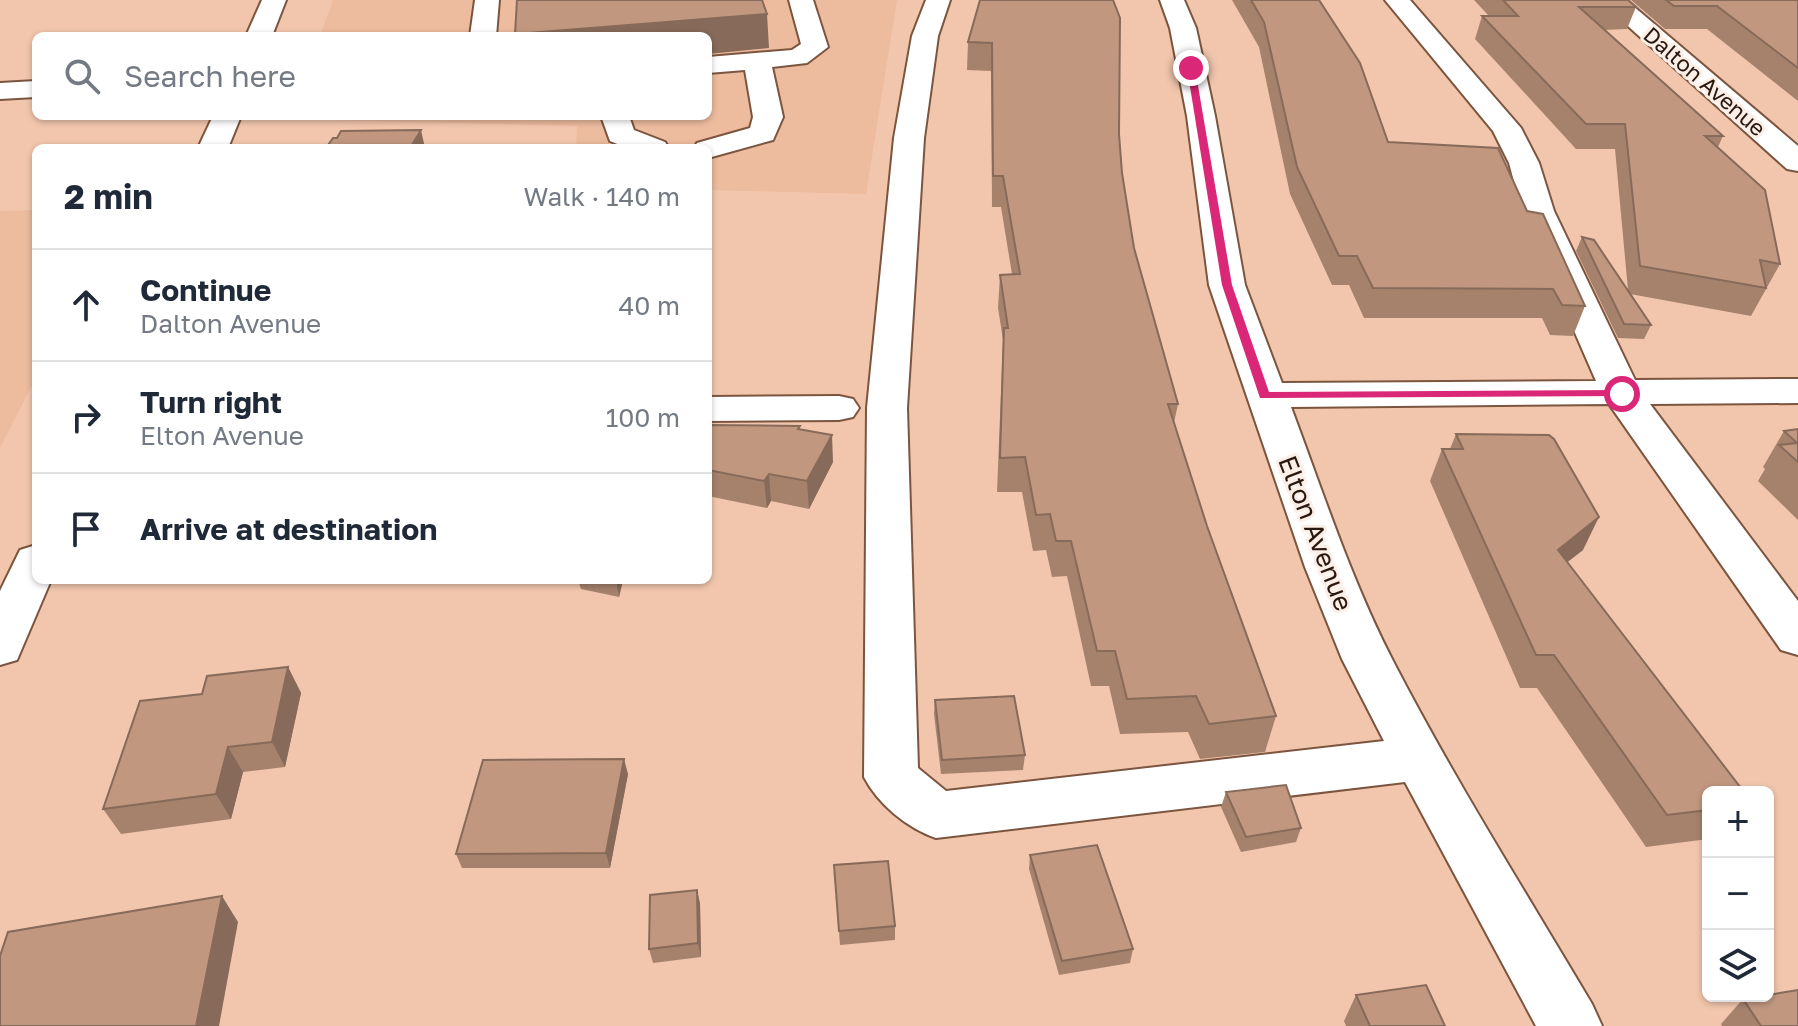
<!DOCTYPE html>
<meta charset="utf-8">
<style>
body{margin:0;font-family:"Golos Text",sans-serif;background:#f2f2f3;color:#1f2937}
.controls{position:absolute;right:24px;bottom:24px;display:grid;overflow:hidden;border-radius:12px;box-shadow:0 2px 6px #0004}
.controls button{width:72px;height:72px;display:grid;place-items:center;padding:0;border:0;border-bottom:2px solid #e0e1e3;background:#fff;color:#1f2937;font:40px sans-serif}
.stop{position:absolute;width:24px;height:24px;margin:-18px;border:6px solid #db2777;border-radius:50%;background:#fff}
.stop.end{background:#db2777;border-color:#fff;box-shadow:0 2px 8px #0008}
.list{margin:0;padding:0;list-style:none}
h2{display:flex;justify-content:space-between;align-items:center;height:104px;margin:0;padding:0 32px;font-size:34px}
h2 small{font-size:26px;font-weight:400;color:#747a83}
.list li{display:grid;grid-template-columns:52px 1fr auto;gap:24px;align-items:center;box-sizing:border-box;height:112px;padding:0 32px;border-top:2px solid #e0e1e3}
.list b{display:block;font-size:30px;white-space:nowrap}
.list p{margin:0;font-size:26px;white-space:nowrap;color:#747a83}
.list em{font-size:26px;font-style:normal;color:#747a83}
.icon{flex:none;width:44px;height:44px;fill:none;stroke:currentColor;stroke-width:2;stroke-linecap:round;stroke-linejoin:round}
.map{position:relative;flex:none;width:1798px;height:1026px;overflow:hidden}
.search{position:absolute;background:#fff;box-shadow:0 2px 6px #0004;left:32px;top:32px;width:680px;height:88px;display:flex;align-items:center;gap:20px;box-sizing:border-box;padding:0 28px;border-radius:12px;color:#747a83;font-size:30px}
.panel{position:absolute;background:#fff;box-shadow:0 2px 6px #0004;left:32px;top:144px;width:680px;height:440px;border-radius:12px}
.map>svg:first-child{display:block}
.built{fill:#edbb9e}
.lines{fill:none;stroke-linecap:round;stroke-linejoin:round}
.minor-casing{stroke:#7b553f;stroke-width:4}
.minor{fill:#fff;fill-rule:evenodd}
.wall{fill:#a6826d}
.shaded-wall{fill:#876a59}
.building{fill:#c1977f;stroke:#876a59;stroke-width:2}
.route{fill:#db2777}
.labels{text-anchor:middle;dominant-baseline:central;stroke-width:6;stroke-linejoin:round;paint-order:stroke}
.far-street-label{font-size:22px;fill:#28180f;stroke:#fcefe7}
.street-label{font-size:26px;fill:#28180f;stroke:#fcefe7}
</style>
<div class="map">
<svg width="1798" height="1026" viewBox="0 0 1798 1026">
<rect width="100%" height="100%" fill="#f2c6ad"/>
<!-- built -->
<g class="built">
<polygon points="333,0 897,0 866,194 708,190 708,148 576,148 577,126 291,119 292,116 708,116 708,36 320,36"/>
<polygon points="36,210 36,377 0,448 0,211"/>
</g>
<g class="lines">
<!-- minor casing -->
<g class="minor-casing">
<g id="minor">
<polygon points="262,0 286,0 272,36 246,36"/>
<polygon points="475,0 499,0 496,36 470,36"/>
<polygon points="789,0 813,0 828,47 807,63 772,67 783,117 773,140 708,158 708,148 694,148 697,143 750,128 753,117 745,70 708,73 708,57 792,50 801,44"/>
<path d="M926,0H950L938,36L924,138L907,408L918,768L946,791L1384,741L1342,659L1305,567L1209,285L1187,116L1170,28L1160,0H1184L1196,28L1215,116L1245,285L1282,383L1596,381L1522,211L1509,163L1493,131L1385,0H1410L1521,128L1539,163L1554,211L1635,380L1798,379V403L1650,404L1798,601V655L1781,650L1609,404L1291,407C1323,492 1351,580 1393,661C1454,779 1525,891 1592,1004L1602,1026H1536L1405,782L936,838C907,828 878,804 864,777L867,408L894,138L912,36Z"/>
<polygon points="1599,0 1626,0 1798,146 1798,171 1787,169"/>
<polygon points="36,81 36,97 0,99 0,83"/>
<polygon points="213,116 241,116 228,148 198,148"/>
<polygon points="601,116 629,116 634,130 665,142 669,148 627,148 610,141"/>
<polygon points="839,396 853,399 859,408 853,417 839,420 708,421 708,397"/>
<polygon points="36,545 36,580 51,580 17,660 0,665 0,591 20,550"/>
</g>
</g>
<!-- minor -->
<use href="#minor" class="minor"/>
</g>
<!-- wall -->
<g class="wall">
<polygon points="980,0 1119,134 1122,173 1134,248 1178,404 1174,423 1207,526 1276,716 1265,752 1200,759 1188,732 1120,734 1109,686 1091,686 1067,576 1052,577 1046,550 1033,551 1022,492 997,492 1003,340 998,308 1000,275 1012,274 1001,207 992,207 991,71 967,70 968,42"/>
<polygon points="1232,0 1319,0 1388,142 1527,211 1585,306 1573,336 1550,335 1542,318 1364,318 1349,285 1332,285 1290,194 1259,47"/>
<polygon points="1474,0 1628,0 1636,7 1627,29 1604,30 1723,136 1718,147 1780,264 1751,316 1630,294 1651,325 1644,339 1618,338 1576,251 1582,237 1628,290 1615,149 1576,149 1475,39 1482,16 1489,16"/>
<polygon points="1631,0 1798,0 1798,101 1707,29 1665,29"/>
<polygon points="708,425 801,430 833,462 809,509 771,501 767,508 708,496"/>
<polygon points="1798,429 1798,520 1758,481 1765,469 1763,467 1784,431"/>
<polygon points="1456,434 1583,550 1567,562 1708,792 1708,839 1646,847 1537,688 1520,688 1430,481 1442,449 1450,449"/>
<polygon points="578,580 623,580 619,597 581,589"/>
<polygon points="288,667 301,693 285,767 243,772 231,819 121,834 103,809 202,694"/>
<polygon points="935,700 1025,755 1023,770 941,774 934,714"/>
<polygon points="628,774 610,868 462,868 456,854"/>
<polygon points="1226,792 1301,828 1296,842 1241,852 1221,807"/>
<polygon points="1030,855 1133,949 1130,963 1059,975 1029,869"/>
<polygon points="834,865 895,926 895,940 840,945"/>
<polygon points="697,890 700,904 701,957 653,963 649,949"/>
<polygon points="1356,995 1445,1026 1346,1026 1344,1021"/>
<polygon points="1743,999 1798,1026 1722,1026 1721,1024"/>
</g>
<!-- shaded-wall -->
<g class="shaded-wall">
<polygon points="767,14 769,48 708,54 708,36 516,36 515,34"/>
<polygon points="421,130 425,148 410,148"/>
<polygon points="832,435 833,462 809,509 807,481"/>
<polygon points="769,474 771,501 767,508 764,481"/>
<polygon points="1599,517 1583,550 1542,582 1558,550"/>
<polygon points="616,580 623,580 619,597"/>
<polygon points="288,667 301,693 285,767 272,742"/>
<polygon points="228,747 243,772 231,819 216,794"/>
<polygon points="624,759 628,774 610,868 606,853"/>
<polygon points="697,890 700,904 701,957 698,943"/>
<polygon points="222,896 238,922 219,1026 196,1026"/>
</g>
<!-- building -->
<g class="building">
<polygon points="517,0 762,0 767,14 515,34"/>
<polygon points="980,0 1113,0 1120,18 1119,134 1122,173 1134,248 1178,404 1168,404 1207,526 1276,716 1209,724 1196,696 1127,699 1115,651 1097,651 1071,541 1056,541 1050,514 1036,515 1025,457 1000,458 1004,328 1008,328 1000,275 1020,274 1003,176 993,176 992,43 968,42"/>
<polygon points="1251,0 1319,0 1360,63 1388,142 1498,148 1527,211 1543,214 1585,306 1562,305 1553,289 1373,288 1357,256 1339,256 1297,167 1264,22"/>
<polygon points="1503,0 1628,0 1636,7 1579,7 1723,136 1705,136 1765,190 1780,264 1760,260 1766,288 1640,266 1625,124 1586,124 1482,16 1518,16"/>
<polygon points="1666,0 1798,0 1798,68 1717,6 1674,6"/>
<polygon points="421,130 410,148 326,148 333,138 337,138 341,131"/>
<polygon points="1582,237 1594,240 1651,325 1624,324"/>
<polygon points="708,425 800,426 798,429 832,435 807,481 769,474 764,481 708,470"/>
<polygon points="1798,429 1798,462 1779,445 1797,443 1784,431"/>
<polygon points="1456,434 1549,435 1554,439 1599,517 1558,550 1744,792 1708,792 1708,810 1667,815 1554,655 1536,655 1442,449 1463,449"/>
<polygon points="288,667 272,742 228,747 216,794 103,809 140,701 202,694 207,676"/>
<polygon points="1014,696 1025,755 942,760 935,700"/>
<polygon points="624,759 606,853 456,854 483,760"/>
<polygon points="1286,785 1301,828 1246,837 1226,792"/>
<polygon points="1097,845 1133,949 1062,961 1030,855"/>
<polygon points="888,861 895,926 839,931 834,865"/>
<polygon points="697,890 698,943 649,949 650,895"/>
<polygon points="222,896 196,1026 0,1026 0,956 8,932"/>
<polygon points="1426,985 1445,1026 1370,1026 1356,995"/>
<polygon points="1798,990 1798,1026 1761,1026 1743,999 1768,996 1768,995"/>
</g>
<!-- route -->
<polygon class="route" points="1191,65 1195,68 1232,285 1269,392 1622,390 1628,394 1626,396 1260,398 1222,285 1187,68"/>
<g class="labels">
<!-- far-street labels -->
<g class="far-street-label">
<text transform="translate(1705 81) rotate(41)">Dalton Avenue</text>
</g>
<!-- street labels -->
<g class="street-label">
<text transform="translate(1316 533) rotate(69)">Elton Avenue</text>
</g>
</g>
</svg>
<div class="controls">
<button>+</button>
<button>−</button>
<button><svg class="icon" aria-label="layers" viewBox="0 0 24 24"><path d="M12 4l9 5-9 5-9-5zM3 14l9 5 9-5"/></svg></button>
</div>
<div class="stop" style="left:1622px;top:394px"></div>
<div class="stop end" style="left:1191px;top:68px"></div>
<div class="search"><svg class="icon" aria-label="search" viewBox="0 0 24 24"><circle cx="10" cy="10" r="6"/><path d="M15 15l6 6"/></svg>Search here</div>
<section class="panel">
<h2>2 min<small>Walk · 140 m</small></h2>
<ul class="list">
<li><svg class="icon" aria-label="ahead" viewBox="0 0 24 24"><path d="M12 20V5M6 11l6-6 6 6"/></svg><div><b>Continue</b><p>Dalton Avenue</p></div><em>40 m</em></li>
<li><svg class="icon" aria-label="right" viewBox="0 0 24 24"><path d="M7 20v-9h11M14 6l5 5-5 5"/></svg><div><b>Turn right</b><p>Elton Avenue</p></div><em>100 m</em></li>
<li><svg class="icon" aria-label="arrive" viewBox="0 0 24 24"><path d="M6 21V4h12l-3 4 3 4H6"/></svg><div><b>Arrive at destination</b></div></li>
</ul>
</section>
</div>
